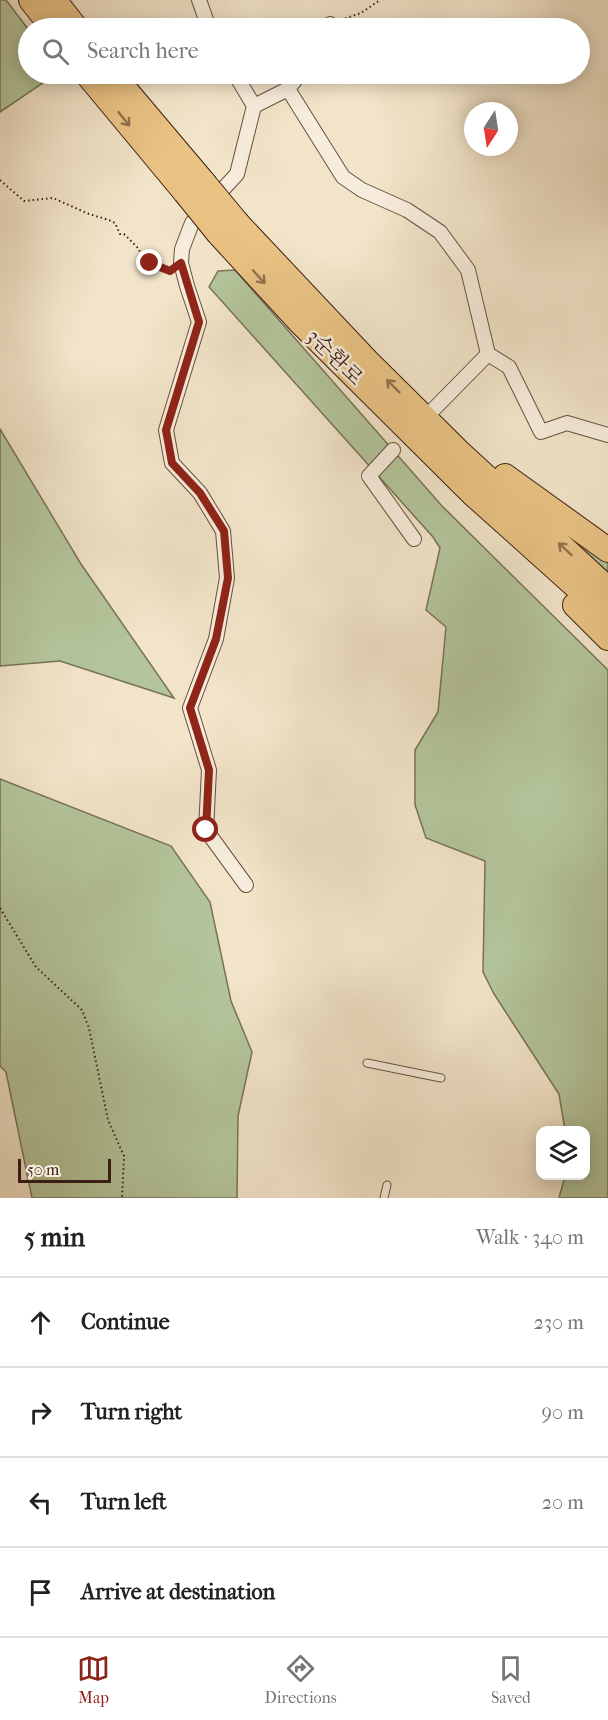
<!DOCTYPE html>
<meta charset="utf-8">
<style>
body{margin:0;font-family:"IM FELL French Canon","Noto Serif KR",serif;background:#f6f6f6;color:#222}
.controls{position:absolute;right:18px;bottom:18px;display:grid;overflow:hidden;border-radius:12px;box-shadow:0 3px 15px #0003}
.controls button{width:54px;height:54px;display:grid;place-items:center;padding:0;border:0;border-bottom:2px solid #e0e0e0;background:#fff;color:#222;font:30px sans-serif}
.compass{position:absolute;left:464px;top:102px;width:54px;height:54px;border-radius:50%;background:#fff;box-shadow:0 3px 15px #0003;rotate:192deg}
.scale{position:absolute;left:18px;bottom:15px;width:93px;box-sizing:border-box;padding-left:6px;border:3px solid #3b1f14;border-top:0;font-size:16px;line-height:21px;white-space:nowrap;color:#3b1f14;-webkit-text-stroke:4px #f7eddc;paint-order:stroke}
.stop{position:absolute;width:18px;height:18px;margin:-14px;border:4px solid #8f2418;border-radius:50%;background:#fff}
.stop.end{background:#8f2418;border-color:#fff;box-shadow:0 2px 6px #0008}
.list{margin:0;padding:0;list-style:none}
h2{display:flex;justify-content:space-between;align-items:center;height:78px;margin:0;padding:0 24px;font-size:26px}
h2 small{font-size:20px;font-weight:400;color:#767676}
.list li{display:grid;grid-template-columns:39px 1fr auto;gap:18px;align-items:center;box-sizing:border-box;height:90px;padding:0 24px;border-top:2px solid #e0e0e0}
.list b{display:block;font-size:22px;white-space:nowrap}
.list em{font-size:20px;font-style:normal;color:#767676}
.icon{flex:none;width:33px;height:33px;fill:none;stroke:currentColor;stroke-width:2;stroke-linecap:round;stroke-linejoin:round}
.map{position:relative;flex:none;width:608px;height:1198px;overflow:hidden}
.search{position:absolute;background:#fff;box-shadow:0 3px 15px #0003;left:18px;right:18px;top:18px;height:66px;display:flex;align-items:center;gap:15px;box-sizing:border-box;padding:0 21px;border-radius:33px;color:#767676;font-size:22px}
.sheet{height:438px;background:#fff}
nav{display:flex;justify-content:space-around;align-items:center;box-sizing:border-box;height:84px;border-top:2px solid #e0e0e0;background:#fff;font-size:16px;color:#767676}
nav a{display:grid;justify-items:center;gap:3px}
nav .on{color:#8f2418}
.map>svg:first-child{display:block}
.green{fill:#b4c59b;stroke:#787258;stroke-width:1.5}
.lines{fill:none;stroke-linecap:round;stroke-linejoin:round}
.service-casing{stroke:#695041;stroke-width:9}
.minor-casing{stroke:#695041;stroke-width:16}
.trunk-casing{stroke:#3b1f14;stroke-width:26}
.path{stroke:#3b1f14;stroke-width:2;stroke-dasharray:1.5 3;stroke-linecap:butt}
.service{stroke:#f7eddc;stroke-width:7}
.minor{stroke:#f7eddc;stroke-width:14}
.trunk{stroke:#e9c284;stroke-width:24}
.trunk-bridge-casing{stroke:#3b1f14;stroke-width:26;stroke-linecap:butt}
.trunk-bridge{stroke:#e9c284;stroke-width:24}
.oneway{stroke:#92704c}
.route{stroke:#8f2418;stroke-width:8}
.labels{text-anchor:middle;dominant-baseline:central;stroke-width:5;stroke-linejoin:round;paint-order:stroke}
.street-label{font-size:21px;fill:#3b1f14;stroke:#f7eddc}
</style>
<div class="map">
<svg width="608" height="1198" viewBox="0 0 608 1198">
<rect width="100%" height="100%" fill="#f2e4c9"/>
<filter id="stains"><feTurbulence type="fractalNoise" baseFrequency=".00333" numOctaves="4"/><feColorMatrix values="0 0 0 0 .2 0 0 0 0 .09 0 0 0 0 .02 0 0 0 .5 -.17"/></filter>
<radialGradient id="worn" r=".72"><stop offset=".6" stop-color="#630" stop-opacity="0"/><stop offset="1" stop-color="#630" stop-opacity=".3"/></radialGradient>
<!-- green -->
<g class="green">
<polygon points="0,0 6,0 28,29 28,74 56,74 0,112"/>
<polygon points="235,270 442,506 608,670 608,1198 559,1198 565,1176 586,1176 586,1130 565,1130 559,1094 494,994 483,972 485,861 426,838 415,805 415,750 438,712 446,627 426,610 440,548 433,537 209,287 218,271"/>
<polygon points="0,429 81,564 174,698 60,661 0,666"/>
<polygon points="555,525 608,560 608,573"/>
<polygon points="0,779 171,846 210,902 231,1001 252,1052 238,1116 237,1198 32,1198 6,1072 0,1066"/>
</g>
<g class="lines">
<!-- service casing -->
<g class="service-casing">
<g id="service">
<polyline points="367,1063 441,1078"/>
<polyline points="384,1198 387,1185"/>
</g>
</g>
<!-- minor casing -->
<g class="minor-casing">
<g id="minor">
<polyline points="199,0 209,28"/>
<polyline points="328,28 330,24"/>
<polyline points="235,74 254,106 237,174 192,223 182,249 181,263 187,286 199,322 166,430 172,463 200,493 223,531 227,578 216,639 190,708 209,770 206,830 246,885"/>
<polyline points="300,74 288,89 343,177 362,190 407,210 440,232 468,270 488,354 509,367 541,432 567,423 608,435"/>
<polyline points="254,106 288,89"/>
<polyline points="431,412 488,354"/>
<polyline points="393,450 369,476 414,539"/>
</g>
</g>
<!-- trunk casing -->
<g class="trunk-casing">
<g id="trunk">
<polyline points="31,0 53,28"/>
<polyline points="54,0 76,28"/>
<polyline points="87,74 185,192"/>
<polyline points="112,74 204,183"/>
<polyline points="238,224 367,361 459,452 608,589"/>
<polyline points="219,234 299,321 473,494 608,615"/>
<polyline points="505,476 608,550"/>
<polyline points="575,605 608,638"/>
</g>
</g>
<!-- path -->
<g class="path">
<polyline points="341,20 361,13 380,0"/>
<polyline points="0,180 24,201 53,198 89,214 109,220 115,223 120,234 124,234 139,249 141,257 169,271"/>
<polyline points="0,908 36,967 82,1010 89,1028 108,1120 124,1156 122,1198"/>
</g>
<!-- service -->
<use href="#service" class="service"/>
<!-- minor -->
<use href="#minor" class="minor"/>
<!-- trunk -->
<use href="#trunk" class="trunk"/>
<!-- trunk-bridge casing -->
<g class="trunk-bridge-casing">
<g id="trunk-bridge">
<polyline points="204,183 238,224"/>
<polyline points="185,192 219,234"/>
</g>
</g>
<!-- trunk-bridge -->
<use href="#trunk-bridge" class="trunk-bridge"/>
</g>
<!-- one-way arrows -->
<defs><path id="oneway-shaft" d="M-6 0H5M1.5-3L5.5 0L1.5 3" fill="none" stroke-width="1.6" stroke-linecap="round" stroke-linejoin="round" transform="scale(1.5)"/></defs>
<g class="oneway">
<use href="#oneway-shaft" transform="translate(124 119) rotate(51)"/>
<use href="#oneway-shaft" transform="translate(259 277) rotate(48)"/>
<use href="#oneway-shaft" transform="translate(393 386) rotate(-135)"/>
<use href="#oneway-shaft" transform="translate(565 549) rotate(-137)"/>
</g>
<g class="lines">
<!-- route -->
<polyline class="route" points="150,263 170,271 181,263 199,322 166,430 172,463 200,493 224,531 228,578 216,639 190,708 209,770 206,830"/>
</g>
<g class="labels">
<!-- street labels -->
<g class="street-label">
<text transform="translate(335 357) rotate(45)">3순환로</text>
</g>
</g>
<rect width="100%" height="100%" filter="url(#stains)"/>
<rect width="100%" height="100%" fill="url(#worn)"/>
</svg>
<div class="controls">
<button><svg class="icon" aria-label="layers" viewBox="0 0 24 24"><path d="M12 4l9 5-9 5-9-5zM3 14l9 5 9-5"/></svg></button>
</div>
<svg class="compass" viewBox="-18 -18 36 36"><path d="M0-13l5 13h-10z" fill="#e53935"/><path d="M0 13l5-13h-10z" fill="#767676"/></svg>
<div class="scale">50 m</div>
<div class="stop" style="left:206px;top:830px"></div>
<div class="stop end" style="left:150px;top:263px"></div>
<div class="search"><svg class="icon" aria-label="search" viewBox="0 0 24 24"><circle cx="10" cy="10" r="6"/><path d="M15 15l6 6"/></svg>Search here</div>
</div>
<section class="sheet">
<h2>5 min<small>Walk · 340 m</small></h2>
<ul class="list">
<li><svg class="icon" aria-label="ahead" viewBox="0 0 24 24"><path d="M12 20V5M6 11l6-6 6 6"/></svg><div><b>Continue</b></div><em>230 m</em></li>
<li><svg class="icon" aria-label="right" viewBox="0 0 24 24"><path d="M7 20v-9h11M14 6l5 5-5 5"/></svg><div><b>Turn right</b></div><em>90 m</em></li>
<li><svg class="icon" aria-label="left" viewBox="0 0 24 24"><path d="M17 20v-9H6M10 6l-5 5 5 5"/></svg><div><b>Turn left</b></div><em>20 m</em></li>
<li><svg class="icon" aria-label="arrive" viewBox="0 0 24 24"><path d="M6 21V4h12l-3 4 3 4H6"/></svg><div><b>Arrive at destination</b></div></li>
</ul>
</section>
<nav>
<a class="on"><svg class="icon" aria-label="map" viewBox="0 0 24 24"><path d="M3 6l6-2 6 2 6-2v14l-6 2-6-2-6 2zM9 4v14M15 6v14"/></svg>Map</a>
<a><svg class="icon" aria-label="directions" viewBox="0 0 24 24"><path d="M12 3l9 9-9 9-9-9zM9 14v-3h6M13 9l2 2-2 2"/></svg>Directions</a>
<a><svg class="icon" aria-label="saved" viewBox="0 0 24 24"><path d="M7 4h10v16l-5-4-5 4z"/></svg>Saved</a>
</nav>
